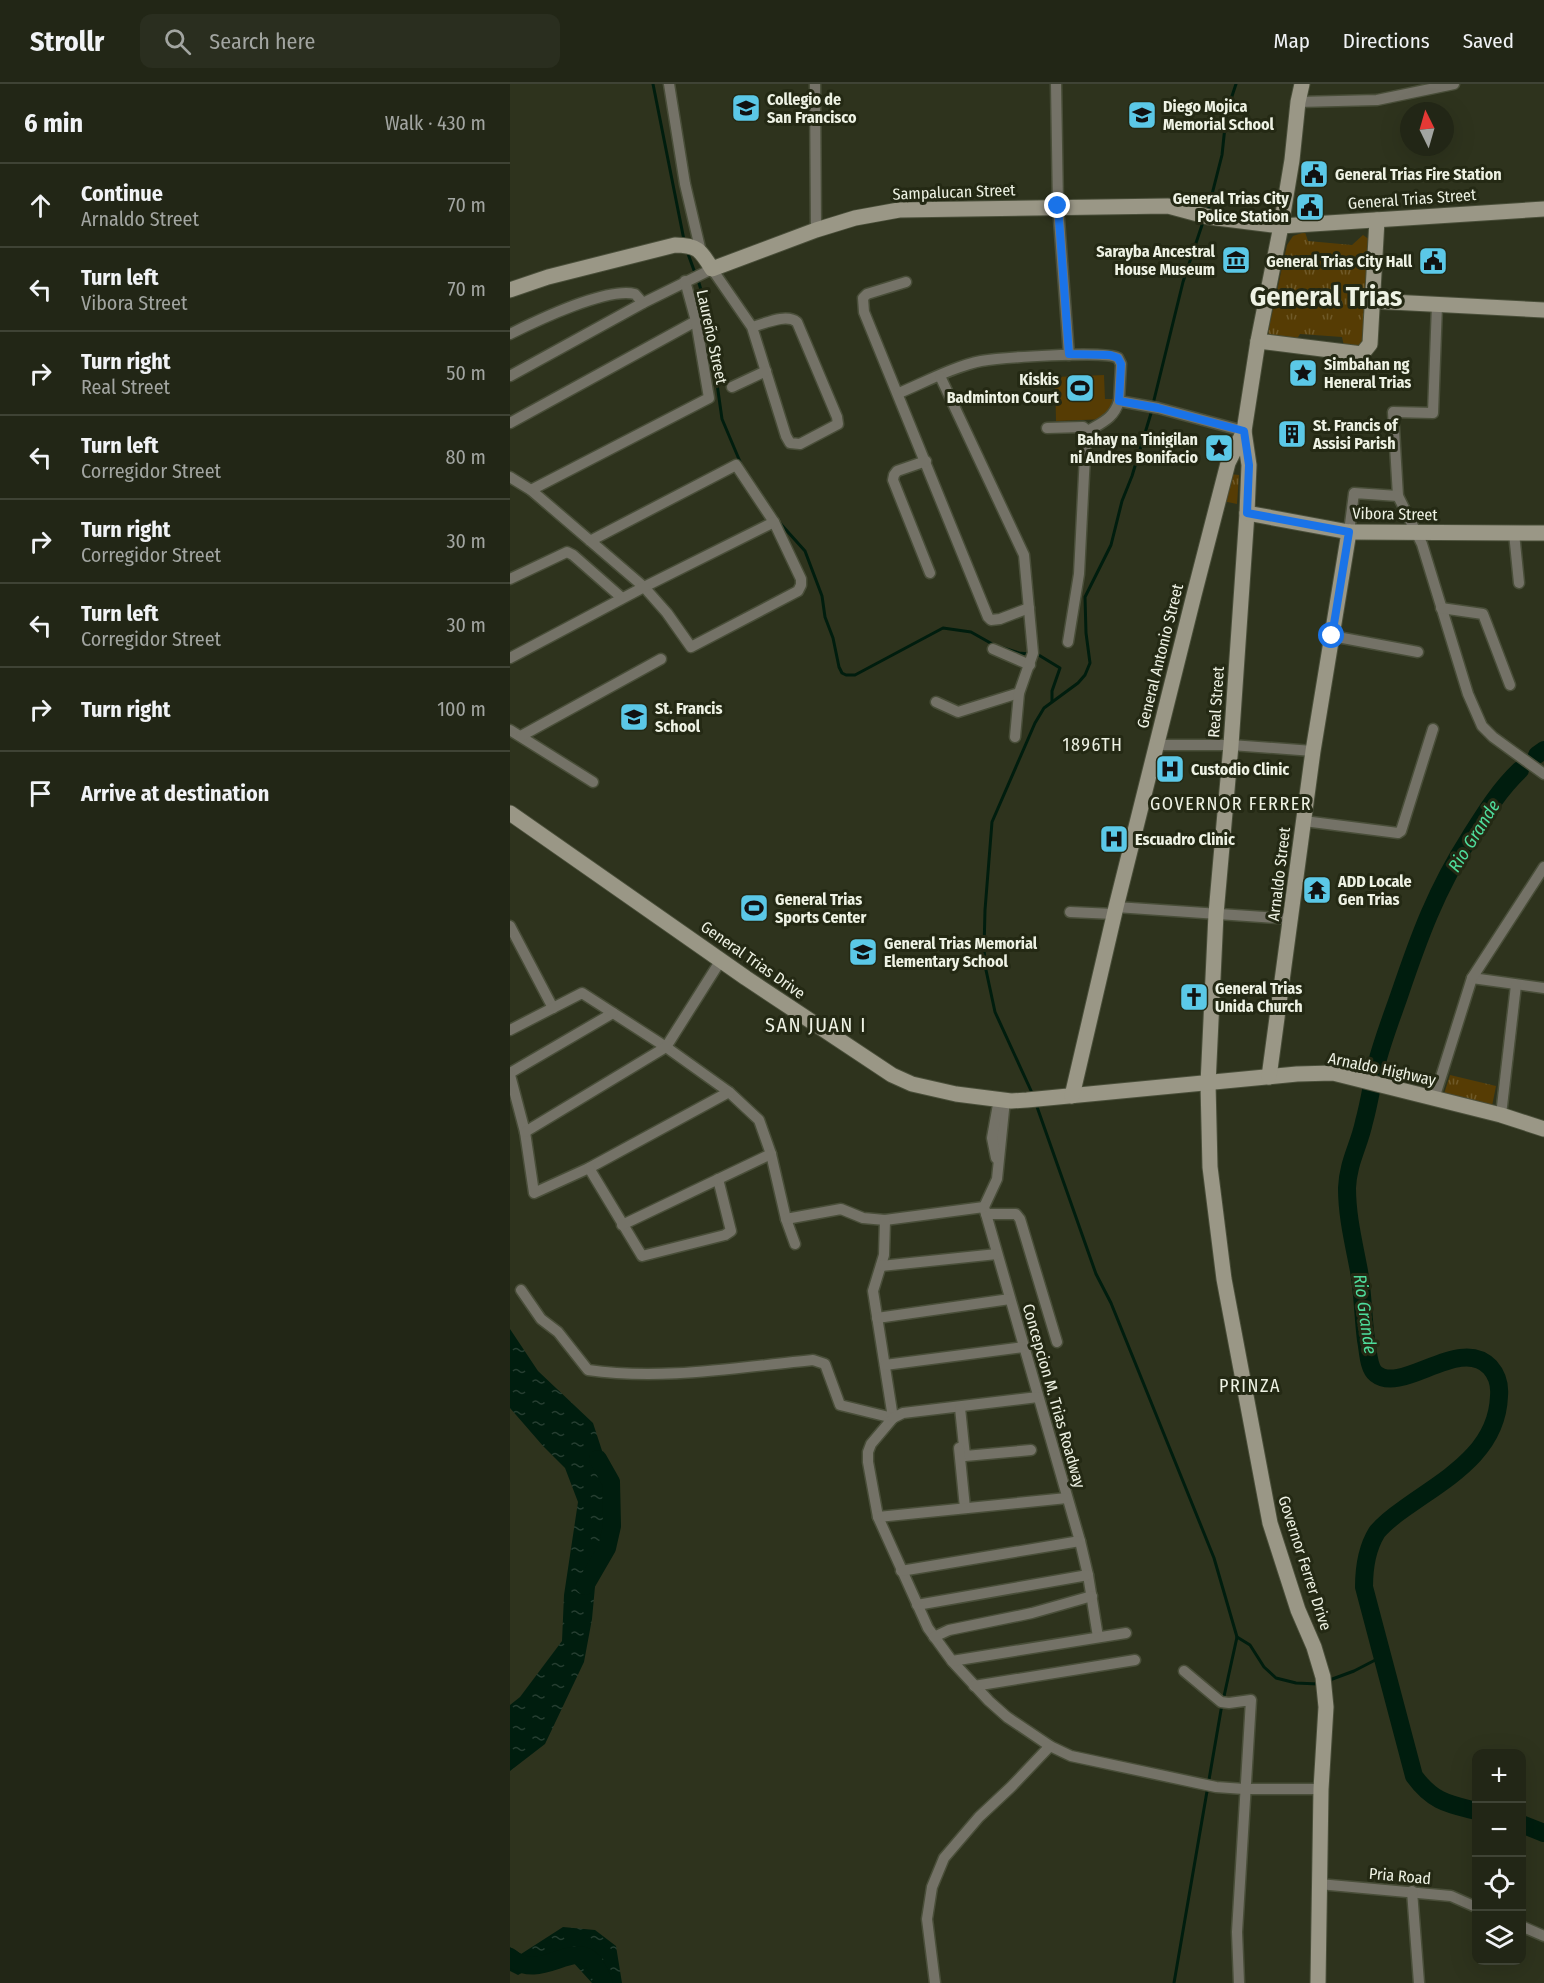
<!DOCTYPE html>
<meta charset="utf-8">
<style>
body{margin:0;font-family:"Fira Sans Condensed",sans-serif;background:#2a2e1f;color:#f1f3f6}
.controls{position:absolute;right:18px;bottom:18px;display:grid;overflow:hidden;border-radius:12px;box-shadow:0 6px 24px #0002}
.controls button{width:54px;height:54px;display:grid;place-items:center;padding:0;border:0;border-bottom:2px solid #3f4335;background:#222616;color:#f1f3f6;font:30px sans-serif}
.compass{position:absolute;left:890px;top:18px;width:54px;height:54px;border-radius:50%;background:#222616;box-shadow:0 6px 24px #0002;rotate:355deg}
.stop{position:absolute;width:18px;height:18px;margin:-14px;border:4px solid #1a73e8;border-radius:50%;background:#fff}
.stop.end{background:#1a73e8;border-color:#fff;box-shadow:0 2px 6px #0008}
.list{margin:0;padding:0;list-style:none}
h2{display:flex;justify-content:space-between;align-items:center;height:78px;margin:0;padding:0 24px;font-size:26px}
h2 small{font-size:20px;font-weight:400;color:#a2a5a1}
.list li{display:grid;grid-template-columns:39px 1fr auto;gap:18px;align-items:center;box-sizing:border-box;height:84px;padding:0 24px;border-top:2px solid #3f4335}
.list b{display:block;font-size:22px;white-space:nowrap}
.list p{margin:0;font-size:20px;white-space:nowrap;color:#a2a5a1}
.list em{font-size:20px;font-style:normal;color:#a2a5a1}
.icon{flex:none;width:33px;height:33px;fill:none;stroke:currentColor;stroke-width:2;stroke-linecap:round;stroke-linejoin:round}
.map{position:relative;flex:none;width:1034px;height:1899px;overflow:hidden}
header{display:flex;align-items:center;gap:36px;box-sizing:border-box;height:84px;padding:0 30px;background:#222616;border-bottom:2px solid #3f4335}
header strong{font-size:28px}
nav{display:flex;gap:33px;margin-inline-start:auto;font-size:21px}
.search{width:420px;height:54px;background:#2a2e1f;display:flex;align-items:center;gap:15px;box-sizing:border-box;padding:0 21px;border-radius:12px;color:#a2a5a1;font-size:22px}
main{display:flex}
aside{flex:1;background:#222616}
.map>svg:first-child{display:block}
.green{fill:#563c04}
.park{fill:url(#park-tufts)}
.water{fill:url(#water-ripples)}
.lines{fill:none;stroke-linecap:round;stroke-linejoin:round}
.stream{stroke:#001d0e;stroke-width:3}
.river{stroke:#001d0e;stroke-width:18}
.street-casing{stroke:#494e39;stroke-width:13}
.secondary-casing{stroke:#494e39;stroke-width:17}
.street{stroke:#747267;stroke-width:10}
.secondary{stroke:#9a9786;stroke-width:15}
.route{stroke:#1a73e8;stroke-width:8}
.labels{text-anchor:middle;dominant-baseline:central;stroke-width:6;stroke-linejoin:round;paint-order:stroke}
.poi-label{font-size:16px;font-weight:bold;fill:#eef2e4;stroke:#242914;text-anchor:start}
.street-label{font-size:16px;fill:#eef2e4;stroke:#242914}
.neighbourhood-label{font-size:18px;letter-spacing:1.5px;fill:#eef2e4;stroke:#242914}
.water-label{font-size:18px;font-style:italic;fill:#4edd9c;stroke:#242914}
.quarter-label{font-size:20px;letter-spacing:1.5px;fill:#eef2e4;stroke:#242914}
.town-label{font-size:28px;font-weight:bold;fill:#eef2e4;stroke:#242914}
</style>
<header>
<strong>Strollr</strong>
<div class="search"><svg class="icon" aria-label="search" viewBox="0 0 24 24"><circle cx="10" cy="10" r="6"/><path d="M15 15l6 6"/></svg>Search here</div>
<nav><a>Map</a><a>Directions</a><a>Saved</a></nav>
</header>
<main>
<aside>
<h2>6 min<small>Walk · 430 m</small></h2>
<ul class="list">
<li><svg class="icon" aria-label="ahead" viewBox="0 0 24 24"><path d="M12 20V5M6 11l6-6 6 6"/></svg><div><b>Continue</b><p>Arnaldo Street</p></div><em>70 m</em></li>
<li><svg class="icon" aria-label="left" viewBox="0 0 24 24"><path d="M17 20v-9H6M10 6l-5 5 5 5"/></svg><div><b>Turn left</b><p>Vibora Street</p></div><em>70 m</em></li>
<li><svg class="icon" aria-label="right" viewBox="0 0 24 24"><path d="M7 20v-9h11M14 6l5 5-5 5"/></svg><div><b>Turn right</b><p>Real Street</p></div><em>50 m</em></li>
<li><svg class="icon" aria-label="left" viewBox="0 0 24 24"><path d="M17 20v-9H6M10 6l-5 5 5 5"/></svg><div><b>Turn left</b><p>Corregidor Street</p></div><em>80 m</em></li>
<li><svg class="icon" aria-label="right" viewBox="0 0 24 24"><path d="M7 20v-9h11M14 6l5 5-5 5"/></svg><div><b>Turn right</b><p>Corregidor Street</p></div><em>30 m</em></li>
<li><svg class="icon" aria-label="left" viewBox="0 0 24 24"><path d="M17 20v-9H6M10 6l-5 5 5 5"/></svg><div><b>Turn left</b><p>Corregidor Street</p></div><em>30 m</em></li>
<li><svg class="icon" aria-label="right" viewBox="0 0 24 24"><path d="M7 20v-9h11M14 6l5 5-5 5"/></svg><div><b>Turn right</b></div><em>100 m</em></li>
<li><svg class="icon" aria-label="arrive" viewBox="0 0 24 24"><path d="M6 21V4h12l-3 4 3 4H6"/></svg><div><b>Arrive at destination</b></div></li>
</ul>
</aside>
<div class="map">
<svg width="1034" height="1899" viewBox="0 0 1034 1899">
<defs>
<pattern id="park-tufts" width="24" height="20" patternUnits="userSpaceOnUse" patternTransform="scale(1.5)"><rect width="24" height="20" fill="#563c04"/><path d="M3 7l-1-3M5 7V3M7 7l1-3M15 17l-1-3M17 17v-4M19 17l1-3" fill="none" stroke="#6f5928"/></pattern>
<pattern id="water-ripples" width="26" height="14" patternUnits="userSpaceOnUse" patternTransform="scale(1.5)"><rect width="26" height="14" fill="#001d0e"/><path d="M2 4q2-2 4 0t4 0M15 11q2-2 4 0t4 0" fill="none" stroke="#263e31"/></pattern>
</defs>
<rect width="100%" height="100%" fill="#2e331d"/>
<!-- green -->
<polygon class="green" points="594,291 595,315 604,315 598,335 546,337 545,293"/>
<!-- park -->
<g class="park">
<polygon points="795,148 798,157 842,161 853,151 860,156 854,263 835,266 832,253 790,250 783,261 761,255 758,248 777,161 783,152"/>
<polygon points="720,390 729,391 727,420 713,417"/>
<polygon points="940,991 986,1002 982,1022 934,1010"/>
</g>
<!-- water -->
<g class="water">
<polygon points="0,1245 28,1287 83,1339 98,1385 102,1418 100,1450 87,1481 82,1535 74,1578 35,1660 0,1687 0,1621 10,1613 52,1557 54,1511 68,1418 55,1384 33,1362 0,1324"/>
<polygon points="53,1843 85,1846 106,1862 112,1899 82,1899 61,1876 36,1876 8,1891 0,1887 0,1863 11,1870"/>
</g>
<g class="lines">
<!-- stream -->
<g class="stream">
<polyline points="143,0 174,156"/>
<polyline points="721,15 726,0"/>
<polyline points="698,126 712,71 716,33"/>
<polyline points="177,167 185,189"/>
<polyline points="188,196 196,222 212,335 231,380"/>
<polyline points="643,320 673,198 694,135"/>
<polyline points="269,438 295,467 312,512 315,533 323,554 329,583 332,589 336,591 345,591 433,544 461,548 484,561"/>
<polyline points="490,563 509,569 519,570"/>
<polyline points="527,570 550,584 542,607 542,617"/>
<polyline points="523,1011 485,928 476,886 474,866 475,826 482,738 525,639 534,624 568,599 575,591 580,579 576,549 575,513 601,461 612,417 622,392 642,326"/>
<polyline points="526,1020 586,1190 601,1219 704,1474 727,1553 711,1626 664,1899"/>
<polyline points="727,1553 740,1561 754,1583 766,1594 786,1599 808,1600"/>
<polyline points="817,1597 844,1587 873,1572"/>
</g>
<!-- river -->
<g class="river">
<polyline points="1027,671 1034,666"/>
<polyline points="75,1502 97,1464 102,1442 101,1398 88,1375"/>
<path d="M966,1727C938,1720 923,1718 904,1692L854,1503C854,1485 857,1464 867,1448C875,1438 885,1431 895,1424C935,1395 987,1369 989,1312C990,1301 988,1292 980,1283C950,1251 892,1311 866,1290C858,1284 858,1265 856,1256C853,1233 853,1210 849,1187C844,1160 837,1133 837,1104C838,1078 849,1062 854,1038C859,1020 862,1000 866,982C872,958 881,935 889,912C909,853 926,806 960,753C975,729 989,706 1010,686"/>
<polyline points="1011,1740 1034,1749"/>
<path d="M0,1873C30,1899 63,1855 83,1878C88,1884 91,1892 94,1899"/>
</g>
<!-- street casing -->
<g class="street-casing">
<g id="street">
<polyline points="159,0 175,100 191,168"/>
<polyline points="305,0 306,146"/>
<polyline points="546,0 548,122 559,271"/>
<polyline points="788,18 867,16 944,0"/>
<polyline points="396,198 357,210 353,214 354,228 478,533 481,536 490,535 519,524"/>
<polyline points="927,221 923,329 883,328 888,412 912,460 958,610 972,642 983,653 1034,690"/>
<path d="M0,250C26,237 97,203 125,210L133,219"/>
<path d="M0,292L133,219L202,185L242,243L276,352L280,359L290,360L328,340L327,333L287,238C276,229 254,240 242,243"/>
<polyline points="222,303 256,287"/>
<path d="M389,309C413,299 445,282 471,277C489,274 596,266 608,274L611,280L609,317L648,324L734,347"/>
<polyline points="0,339 186,237"/>
<polyline points="537,344 573,343 578,347"/>
<polyline points="416,377 387,387 384,391 383,396 420,489"/>
<polyline points="0,393 21,406 134,503 157,529 181,563 288,507 291,501 291,495 264,438 226,381 80,457"/>
<polyline points="21,406 199,314 186,237 175,197"/>
<polyline points="839,448 844,409 888,412"/>
<polyline points="1004,449 1009,499"/>
<polyline points="0,495 57,468 63,471 112,514"/>
<polyline points="931,524 973,530 1000,601"/>
<polyline points="822,552 908,568"/>
<path d="M558,558L569,490L576,351L578,347C593,338 604,334 609,317"/>
<polyline points="483,565 520,581"/>
<polyline points="0,574 134,503 264,438"/>
<polyline points="426,618 448,628 509,609 523,569 514,471 430,292"/>
<polyline points="0,646 83,698"/>
<polyline points="11,652 151,575"/>
<polyline points="505,653 509,609"/>
<polyline points="647,661 721,661 803,667"/>
<polyline points="794,737 888,749 891,747 923,645"/>
<polyline points="606,823 782,835"/>
<polyline points="560,828 604,830"/>
<polyline points="0,842 43,924"/>
<polyline points="962,894 1034,904"/>
<polyline points="0,946 72,909 156,963 219,1008 249,1036 261,1070 276,1135 285,1160"/>
<polyline points="0,989 103,929"/>
<polyline points="0,991 15,1048 24,1109 79,1084 219,1008"/>
<polyline points="924,1015 962,894 1034,783"/>
<polyline points="495,1016 487,1095 474,1123 570,1457 578,1491 588,1553"/>
<polyline points="991,1031 1006,901"/>
<polyline points="15,1048 156,963 211,876"/>
<polyline points="486,1074 482,1054 489,1015"/>
<polyline points="79,1084 132,1172 215,1151 221,1147 208,1095"/>
<polyline points="476,1130 506,1130 510,1135 547,1258"/>
<polyline points="276,1135 331,1125 353,1134 375,1136 474,1123"/>
<polyline points="375,1136 374,1171 363,1207 383,1334"/>
<polyline points="112,1141 261,1070"/>
<polyline points="371,1182 487,1170"/>
<path d="M11,1206L31,1235L48,1248L78,1286C152,1297 229,1283 303,1276L315,1280L330,1321L383,1334"/>
<polyline points="367,1234 500,1215"/>
<polyline points="375,1281 514,1263"/>
<polyline points="528,1313 393,1329 383,1334 361,1360 358,1368 358,1378 368,1433 418,1544 442,1577 479,1617 497,1633 540,1662 561,1672 706,1703 734,1705 811,1705"/>
<polyline points="450,1324 455,1372 521,1366"/>
<polyline points="449,1364 455,1424"/>
<polyline points="368,1433 557,1414"/>
<polyline points="391,1487 570,1457"/>
<polyline points="407,1521 578,1491"/>
<polyline points="424,1553 439,1546 522,1529 582,1512"/>
<polyline points="442,1577 616,1549"/>
<polyline points="674,1587 711,1618 719,1619 741,1616 727,1848 729,1899"/>
<polyline points="464,1602 625,1576"/>
<polyline points="809,1800 941,1812 966,1823"/>
<polyline points="902,1807 909,1899"/>
<polyline points="1011,1842 1034,1852"/>
<polyline points="425,1899 417,1835 422,1803 434,1774 469,1733 501,1703 540,1662"/>
</g>
</g>
<!-- secondary casing -->
<g class="secondary-casing">
<g id="secondary">
<path d="M0,206L38,193L165,161C188,161 191,167 202,185L306,146L345,134L389,126L658,122L699,133L771,142L1034,125"/>
<polyline points="862,217 1034,226"/>
<polyline points="748,257 852,270 860,260 867,136"/>
<polyline points="734,347 739,381 737,429 721,661 706,830 698,1000 700,1083 714,1195 760,1439 788,1526 804,1563 813,1593 816,1623 811,1705 808,1899"/>
<polyline points="737,429 839,448 1034,449"/>
<polyline points="0,729 236,894 382,991 402,1000 446,1010 501,1017 517,1016 787,990 823,989 991,1031 1034,1045"/>
<polyline points="759,993 803,667 839,448"/>
<polyline points="562,1012 606,823 684,511 718,379 734,347 748,257 771,142 782,76 788,18 792,0"/>
</g>
</g>
<!-- street -->
<use href="#street" class="street"/>
<!-- secondary -->
<use href="#secondary" class="secondary"/>
</g>
<g class="lines">
<!-- route -->
<polyline class="route" points="548,122 559,270 600,271 608,274 611,280 609,317 648,324 734,347 739,381 737,429 839,448 822,552"/>
</g>
<!-- icons -->
<defs>
<g id="university-square" transform="scale(1.5)"><rect x="-9" y="-9" width="18" height="18" rx="4" fill="#5bc8e7" stroke="#242914"/><path d="M0-5L7-2L0 1L-7-2ZM-4 1L0 2.5L4 1V4Q0 6-4 4Z" fill="#111"/></g>
<g id="school-square" transform="scale(1.5)"><rect x="-9" y="-9" width="18" height="18" rx="4" fill="#5bc8e7" stroke="#242914"/><path d="M0-5L7-2L0 1L-7-2ZM-4 1L0 2.5L4 1V4Q0 6-4 4Z" fill="#111"/></g>
<g id="civic-square" transform="scale(1.5)"><rect x="-9" y="-9" width="18" height="18" rx="4" fill="#5bc8e7" stroke="#242914"/><path d="M-.6-6.5H3V-4.5H.6V-3L4-1V1h2V6H-6V1h2V-1L-.6-3ZM-1.2 2.5V6h2.4V2.5Z" fill="#111"/></g>
<g id="museum-square" transform="scale(1.5)"><rect x="-9" y="-9" width="18" height="18" rx="4" fill="#5bc8e7" stroke="#242914"/><path d="M0-6L6-3V-2H-6V-3ZM-5-1h2V3h-2ZM-1-1h2V3h-2ZM3-1h2V3H3ZM-6 4H6V6H-6Z" fill="#111"/></g>
<g id="sight-square" transform="scale(1.5)"><rect x="-9" y="-9" width="18" height="18" rx="4" fill="#5bc8e7" stroke="#242914"/><path d="M0-6L1.8-2.2L6-1.7L2.9 1.2L3.7 5.4L0 3.3L-3.7 5.4L-2.9 1.2L-6-1.7L-1.8-2.2Z" fill="#111"/></g>
<g id="stadium-square" transform="scale(1.5)"><rect x="-9" y="-9" width="18" height="18" rx="4" fill="#5bc8e7" stroke="#242914"/><path d="M0-5a6.5 5 0 1 0 0 10a6.5 5 0 1 0 0-10ZM-3.5-1.8h7v3.6h-7Z" fill="#111"/></g>
<g id="building-square" transform="scale(1.5)"><rect x="-9" y="-9" width="18" height="18" rx="4" fill="#5bc8e7" stroke="#242914"/><path d="M-4-6H4V6H1V3H-1V6H-4ZM-2.5-4.3h1.7v1.8h-1.7ZM.8-4.3h1.7v1.8H.8ZM-2.5-1h1.7V.8h-1.7ZM.8-1h1.7V.8H.8Z" fill="#111"/></g>
<g id="hospital-square" transform="scale(1.5)"><rect x="-9" y="-9" width="18" height="18" rx="4" fill="#5bc8e7" stroke="#242914"/><path d="M-5-5h3v3.5h4V-5h3V5h-3V1.5h-4V5h-3Z" fill="#111"/></g>
<g id="temple-square" transform="scale(1.5)"><rect x="-9" y="-9" width="18" height="18" rx="4" fill="#5bc8e7" stroke="#242914"/><path d="M0-6L5-2H3V0L6.5 2.5H4V6H1.5V3h-3V6H-4V2.5H-6.5L-3 0V-2H-5Z" fill="#111"/></g>
<g id="church-square" transform="scale(1.5)"><rect x="-9" y="-9" width="18" height="18" rx="4" fill="#5bc8e7" stroke="#242914"/><path d="M-1.2-6h2.4v3.5h3.3v2.4h-3.3V6h-2.4V-.1h-3.3v-2.4h3.3Z" fill="#111"/></g>
</defs>
<g fill-rule="evenodd">
<use href="#university-square" x="236" y="24"/>
<use href="#school-square" x="632" y="31"/>
<use href="#civic-square" x="804" y="90"/>
<use href="#civic-square" x="800" y="123"/>
<use href="#museum-square" x="726" y="176"/>
<use href="#civic-square" x="923" y="177"/>
<use href="#sight-square" x="793" y="289"/>
<use href="#stadium-square" x="570" y="304"/>
<use href="#building-square" x="782" y="350"/>
<use href="#sight-square" x="709" y="364"/>
<use href="#school-square" x="124" y="633"/>
<use href="#hospital-square" x="660" y="685"/>
<use href="#hospital-square" x="604" y="755"/>
<use href="#temple-square" x="807" y="806"/>
<use href="#stadium-square" x="244" y="824"/>
<use href="#school-square" x="353" y="868"/>
<use href="#church-square" x="684" y="913"/>
</g>
<g class="labels">
<!-- poi labels -->
<g class="poi-label">
<text x="257" y="15">Collegio de<tspan x="257" dy="18">San Francisco</tspan></text>
<text x="653" y="22">Diego Mojica<tspan x="653" dy="18">Memorial School</tspan></text>
<text x="825" y="90">General Trias Fire Station</text>
<text x="779" y="114" text-anchor="end">General Trias City<tspan x="779" dy="18">Police Station</tspan></text>
<text x="705" y="167" text-anchor="end">Sarayba Ancestral<tspan x="705" dy="18">House Museum</tspan></text>
<text x="902" y="177" text-anchor="end">General Trias City Hall</text>
<text x="814" y="280">Simbahan ng<tspan x="814" dy="18">Heneral Trias</tspan></text>
<text x="549" y="295" text-anchor="end">Kiskis<tspan x="549" dy="18">Badminton Court</tspan></text>
<text x="803" y="341">St. Francis of<tspan x="803" dy="18">Assisi Parish</tspan></text>
<text x="688" y="355" text-anchor="end">Bahay na Tinigilan<tspan x="688" dy="18">ni Andres Bonifacio</tspan></text>
<text x="145" y="624">St. Francis<tspan x="145" dy="18">School</tspan></text>
<text x="681" y="685">Custodio Clinic</text>
<text x="625" y="755">Escuadro Clinic</text>
<text x="828" y="797">ADD Locale<tspan x="828" dy="18">Gen Trias</tspan></text>
<text x="265" y="815">General Trias<tspan x="265" dy="18">Sports Center</tspan></text>
<text x="374" y="859">General Trias Memorial<tspan x="374" dy="18">Elementary School</tspan></text>
<text x="705" y="904">General Trias<tspan x="705" dy="18">Unida Church</tspan></text>
</g>
<!-- street labels -->
<g class="street-label">
<text transform="translate(444 108) rotate(-2)">Sampalucan Street</text>
<text transform="translate(902 115) rotate(-4)">General Trias Street</text>
<text transform="translate(202 253) rotate(78)">Laureño Street</text>
<text transform="translate(885 430) rotate(1)">Vibora Street</text>
<text transform="translate(650 572) rotate(-76)">General Antonio Street</text>
<text transform="translate(706 618) rotate(-86)">Real Street</text>
<text transform="translate(769 790) rotate(-83)">Arnaldo Street</text>
<text transform="translate(243 876) rotate(35)">General Trias Drive</text>
<text transform="translate(872 985) rotate(12)">Arnaldo Highway</text>
<text transform="translate(544 1312) rotate(74)">Concepcion M. Trias Roadway</text>
<text transform="translate(795 1479) rotate(72)">Governor Ferrer Drive</text>
<text transform="translate(890 1792) rotate(5)">Pria Road</text>
</g>
<!-- neighbourhood labels -->
<g class="neighbourhood-label">
<text x="583" y="661">1896TH</text>
<text x="721" y="720">GOVERNOR FERRER</text>
<text x="740" y="1302">PRINZA</text>
</g>
<!-- water labels -->
<g class="water-label">
<text transform="translate(964 752) rotate(-58)">Rio Grande</text>
<text transform="translate(855 1230) rotate(82)">Rio Grande</text>
</g>
<!-- quarter labels -->
<g class="quarter-label">
<text x="306" y="941">SAN JUAN I</text>
</g>
<!-- town labels -->
<g class="town-label">
<text x="816" y="212">General Trias</text>
</g>
</g>
</svg>
<div class="controls">
<button>+</button>
<button>−</button>
<button><svg class="icon" aria-label="locate" viewBox="0 0 24 24"><circle cx="12" cy="12" r="6"/><path d="M12 2v4M12 18v4M2 12h4M18 12h4"/></svg></button>
<button><svg class="icon" aria-label="layers" viewBox="0 0 24 24"><path d="M12 4l9 5-9 5-9-5zM3 14l9 5 9-5"/></svg></button>
</div>
<svg class="compass" viewBox="-18 -18 36 36"><path d="M0-13l5 13h-10z" fill="#e53935"/><path d="M0 13l5-13h-10z" fill="#a2a5a1"/></svg>
<div class="stop" style="left:822px;top:552px"></div>
<div class="stop end" style="left:548px;top:122px"></div>
</div>
</main>
